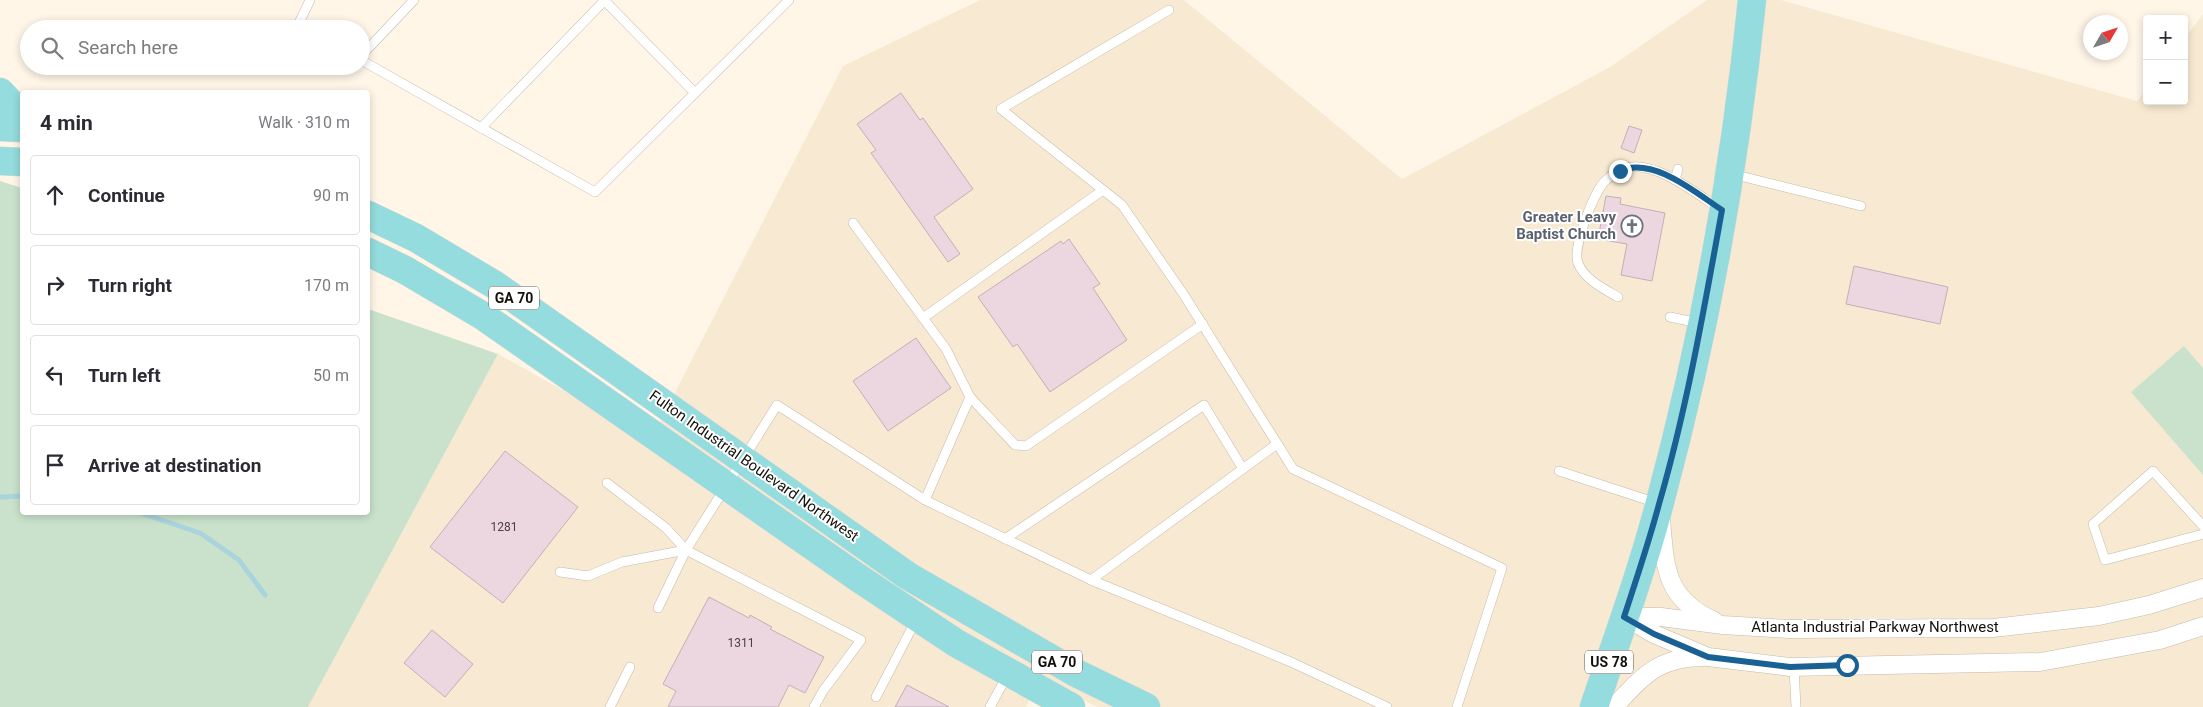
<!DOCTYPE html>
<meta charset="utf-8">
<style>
body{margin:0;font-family:Roboto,sans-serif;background:#f2f2f3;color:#2b2b33}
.controls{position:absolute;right:15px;top:15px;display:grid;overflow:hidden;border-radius:5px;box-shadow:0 2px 8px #0003}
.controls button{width:45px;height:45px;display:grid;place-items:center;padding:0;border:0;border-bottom:1px solid #e1e1e2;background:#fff;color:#2b2b33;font:25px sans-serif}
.compass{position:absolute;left:2083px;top:15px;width:45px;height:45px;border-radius:50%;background:#fff;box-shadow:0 2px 8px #0003;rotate:51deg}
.stop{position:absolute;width:15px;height:15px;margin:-11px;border:4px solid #196094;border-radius:50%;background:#fff}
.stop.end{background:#196094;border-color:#fff;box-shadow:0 1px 5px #0008}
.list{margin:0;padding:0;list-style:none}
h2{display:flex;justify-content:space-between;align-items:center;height:65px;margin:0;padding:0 20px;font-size:21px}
h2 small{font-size:16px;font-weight:400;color:#7c7c81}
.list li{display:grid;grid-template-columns:32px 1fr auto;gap:15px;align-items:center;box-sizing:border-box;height:80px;margin:0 10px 10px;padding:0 10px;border:1px solid #e1e1e2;border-radius:5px}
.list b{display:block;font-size:19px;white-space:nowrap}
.list em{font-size:16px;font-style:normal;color:#7c7c81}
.icon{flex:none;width:28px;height:28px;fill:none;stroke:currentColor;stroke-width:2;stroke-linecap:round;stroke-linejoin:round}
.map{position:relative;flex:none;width:2203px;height:707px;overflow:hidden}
.search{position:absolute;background:#fff;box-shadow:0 2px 8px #0003;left:20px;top:20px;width:350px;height:55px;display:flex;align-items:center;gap:12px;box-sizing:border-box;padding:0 18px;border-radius:28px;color:#7c7c81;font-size:19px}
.panel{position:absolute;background:#fff;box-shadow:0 2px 8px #0003;left:20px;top:90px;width:350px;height:425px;border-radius:5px}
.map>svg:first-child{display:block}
.built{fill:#f8ead2}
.green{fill:#cae2cb}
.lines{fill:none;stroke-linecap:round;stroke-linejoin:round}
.stream{stroke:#a9d4de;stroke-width:5}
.building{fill:#ecd7e0;stroke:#c3afb7}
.service-casing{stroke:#c4baa9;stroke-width:10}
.minor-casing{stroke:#c4baa9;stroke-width:19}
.primary-casing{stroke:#d9d9d8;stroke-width:29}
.service{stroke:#fff;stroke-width:9}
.minor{stroke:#fff;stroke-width:18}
.primary{stroke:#94dcdd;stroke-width:28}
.route{stroke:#196094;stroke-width:6}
.labels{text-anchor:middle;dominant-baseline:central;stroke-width:4;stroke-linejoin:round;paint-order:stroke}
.number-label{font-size:12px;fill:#4a4240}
.shield{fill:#fff;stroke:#5a5854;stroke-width:1}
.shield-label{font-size:14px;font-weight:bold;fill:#14110b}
.worship-label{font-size:15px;font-weight:bold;fill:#5b616d;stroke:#fff;text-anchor:end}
.street-label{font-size:15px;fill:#14110b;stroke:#fff}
</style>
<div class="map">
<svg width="2203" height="707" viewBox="0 0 2203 707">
<rect width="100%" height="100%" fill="#fff6e8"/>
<!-- built -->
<polygon class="built" points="980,0 1184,0 1402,179 1610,67 1707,0 1781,0 2137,101 2147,89 2147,101 2184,101 2184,39 2203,14 2203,707 1097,707 1041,678 1026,707 308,707 498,354 651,439 843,66"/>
<!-- green -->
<g class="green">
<polygon points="0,181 22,188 22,512 368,512 368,309 498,354 308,707 0,707"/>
<polygon points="2184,346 2203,368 2203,475 2131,392"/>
</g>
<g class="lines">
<!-- stream -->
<g class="stream">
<polyline points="0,497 22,496"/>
<polyline points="138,512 200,533 239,560 265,595"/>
</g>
</g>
<!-- building -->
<g class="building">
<polygon points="901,93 920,120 923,118 973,189 934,217 960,254 948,262 871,153 876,150 857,124"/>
<polygon points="1629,126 1642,130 1634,153 1621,148"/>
<polygon points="1606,196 1621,198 1620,204 1665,213 1652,281 1621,275 1627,244 1598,239"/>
<polygon points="1069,239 1100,284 1093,288 1127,340 1050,392 1017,344 1013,347 978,297 1061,241 1063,244"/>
<polygon points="1854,266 1948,287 1940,324 1846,304"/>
<polygon points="916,338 951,388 888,431 853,381"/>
<polygon points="505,451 578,507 503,603 430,547"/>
<polygon points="709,597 749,618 750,615 772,627 770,629 824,657 805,693 789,685 778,707 668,707 676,691 663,684"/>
<polygon points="432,630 473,664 445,697 404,663"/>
<polygon points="907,685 949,707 895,707"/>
</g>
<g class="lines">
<!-- service casing -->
<g class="service-casing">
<g id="service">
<polyline points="604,0 695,93"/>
<polyline points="1169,10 1001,109 1122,205 1184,295 1293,469 1502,568 1457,707"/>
<polyline points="305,29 298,25 310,0"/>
<polyline points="361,56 414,0"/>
<polyline points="361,60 595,192 789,0"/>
<polyline points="481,128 605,0"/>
<polyline points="1732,174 1861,206"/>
<polyline points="1675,180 1678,169"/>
<polyline points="853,223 946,349 970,397 925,500"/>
<path d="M1618,297C1604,289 1584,279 1578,263C1572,248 1594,192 1605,181C1611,175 1623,168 1632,167C1660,164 1697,194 1720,209"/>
<polyline points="1670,317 1699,323"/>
<polyline points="923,318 1103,190"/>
<polyline points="970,397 1015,445 1026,446 1203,324"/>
<polyline points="1559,471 1657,503"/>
<polyline points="607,483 666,528 686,550 777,405 925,500 1091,580 1291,662 1387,707"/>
<polyline points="2203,526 2153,471 2093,524 2105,560 2203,534"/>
<polyline points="1005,539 1204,405 1243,469"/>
<polyline points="560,572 588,576 622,562 686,550 861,640 823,691 814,707"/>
<polyline points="1091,580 1277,444"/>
<polyline points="658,608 686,550"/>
<polyline points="1794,667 1796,707"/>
<polyline points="876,697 916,620"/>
<polyline points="610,707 630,667"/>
<polyline points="990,707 1008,674"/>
</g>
</g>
<!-- minor casing -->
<g class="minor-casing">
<g id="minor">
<path d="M1661,518C1665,566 1664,598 1714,621"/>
<polyline points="1625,617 1654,634 1708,657 1790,667 2040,662 2160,640 2203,626"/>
<polyline points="1625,617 1661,617 1723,625 1789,629 1993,628 2099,616 2149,605 2203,588"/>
<path d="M1614,707C1643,676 1658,657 1703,657"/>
</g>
</g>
<!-- primary casing -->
<g class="primary-casing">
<g id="primary">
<polyline points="0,92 22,115"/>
<polyline points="0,127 22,128"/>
<polyline points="0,161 22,162"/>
<polyline points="368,215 416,238 495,285 908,576 1076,673 1146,707"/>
<polyline points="368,252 405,270 483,316 857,577 956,643 1071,707"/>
<path d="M1594,707C1617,639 1642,571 1660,502C1704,338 1735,169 1752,0"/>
</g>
</g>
<!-- service -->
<use href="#service" class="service"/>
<!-- minor -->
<use href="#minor" class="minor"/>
<!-- primary -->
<use href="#primary" class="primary"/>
</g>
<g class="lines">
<!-- route -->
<path class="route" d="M1620,171C1653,156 1696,193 1722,210C1704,309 1687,408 1659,504C1649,542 1636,580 1624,617L1654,634L1708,657L1790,667L1847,665"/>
</g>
<!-- icons -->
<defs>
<g id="church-ring" transform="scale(1.125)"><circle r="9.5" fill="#fff" stroke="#6b7280" stroke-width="1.5"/><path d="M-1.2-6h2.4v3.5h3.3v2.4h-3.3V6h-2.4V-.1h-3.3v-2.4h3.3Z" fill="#6b7280"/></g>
</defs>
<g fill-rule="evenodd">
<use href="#church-ring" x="1632" y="226"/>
</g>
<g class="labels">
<!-- number labels -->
<g class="number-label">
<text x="504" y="527">1281</text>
<text x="741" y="643">1311</text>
</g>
<!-- shield labels -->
<g class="shield">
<rect x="489" y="286.5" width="50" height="23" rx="4"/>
<rect x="1032" y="650.5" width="50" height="23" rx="4"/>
<rect x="1585" y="650.5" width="48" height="23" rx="4"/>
</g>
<g class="shield-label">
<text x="514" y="298">GA 70</text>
<text x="1057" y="662">GA 70</text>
<text x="1609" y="662">US 78</text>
</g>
<!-- worship labels -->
<g class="worship-label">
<text x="1616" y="217">Greater Leavy<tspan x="1616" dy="17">Baptist Church</tspan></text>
</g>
<!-- street labels -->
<g class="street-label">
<text transform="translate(754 466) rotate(35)">Fulton Industrial Boulevard Northwest</text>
<text x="1875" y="627">Atlanta Industrial Parkway Northwest</text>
</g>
</g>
</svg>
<div class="controls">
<button>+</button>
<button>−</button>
</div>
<svg class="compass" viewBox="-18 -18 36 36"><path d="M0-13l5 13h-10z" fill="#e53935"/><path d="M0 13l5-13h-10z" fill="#7c7c81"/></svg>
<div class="stop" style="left:1847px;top:665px"></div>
<div class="stop end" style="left:1620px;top:171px"></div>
<div class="search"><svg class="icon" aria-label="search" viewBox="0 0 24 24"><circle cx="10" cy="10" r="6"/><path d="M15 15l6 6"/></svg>Search here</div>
<section class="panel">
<h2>4 min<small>Walk · 310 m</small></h2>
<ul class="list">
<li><svg class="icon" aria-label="ahead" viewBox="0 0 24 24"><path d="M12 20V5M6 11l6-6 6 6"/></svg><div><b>Continue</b></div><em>90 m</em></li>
<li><svg class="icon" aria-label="right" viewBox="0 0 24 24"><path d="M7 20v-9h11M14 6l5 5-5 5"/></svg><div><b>Turn right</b></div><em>170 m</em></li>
<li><svg class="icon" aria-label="left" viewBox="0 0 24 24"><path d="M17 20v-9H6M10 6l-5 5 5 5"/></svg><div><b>Turn left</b></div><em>50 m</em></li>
<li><svg class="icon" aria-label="arrive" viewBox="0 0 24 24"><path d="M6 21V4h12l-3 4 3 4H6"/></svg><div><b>Arrive at destination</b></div></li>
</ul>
</section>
</div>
